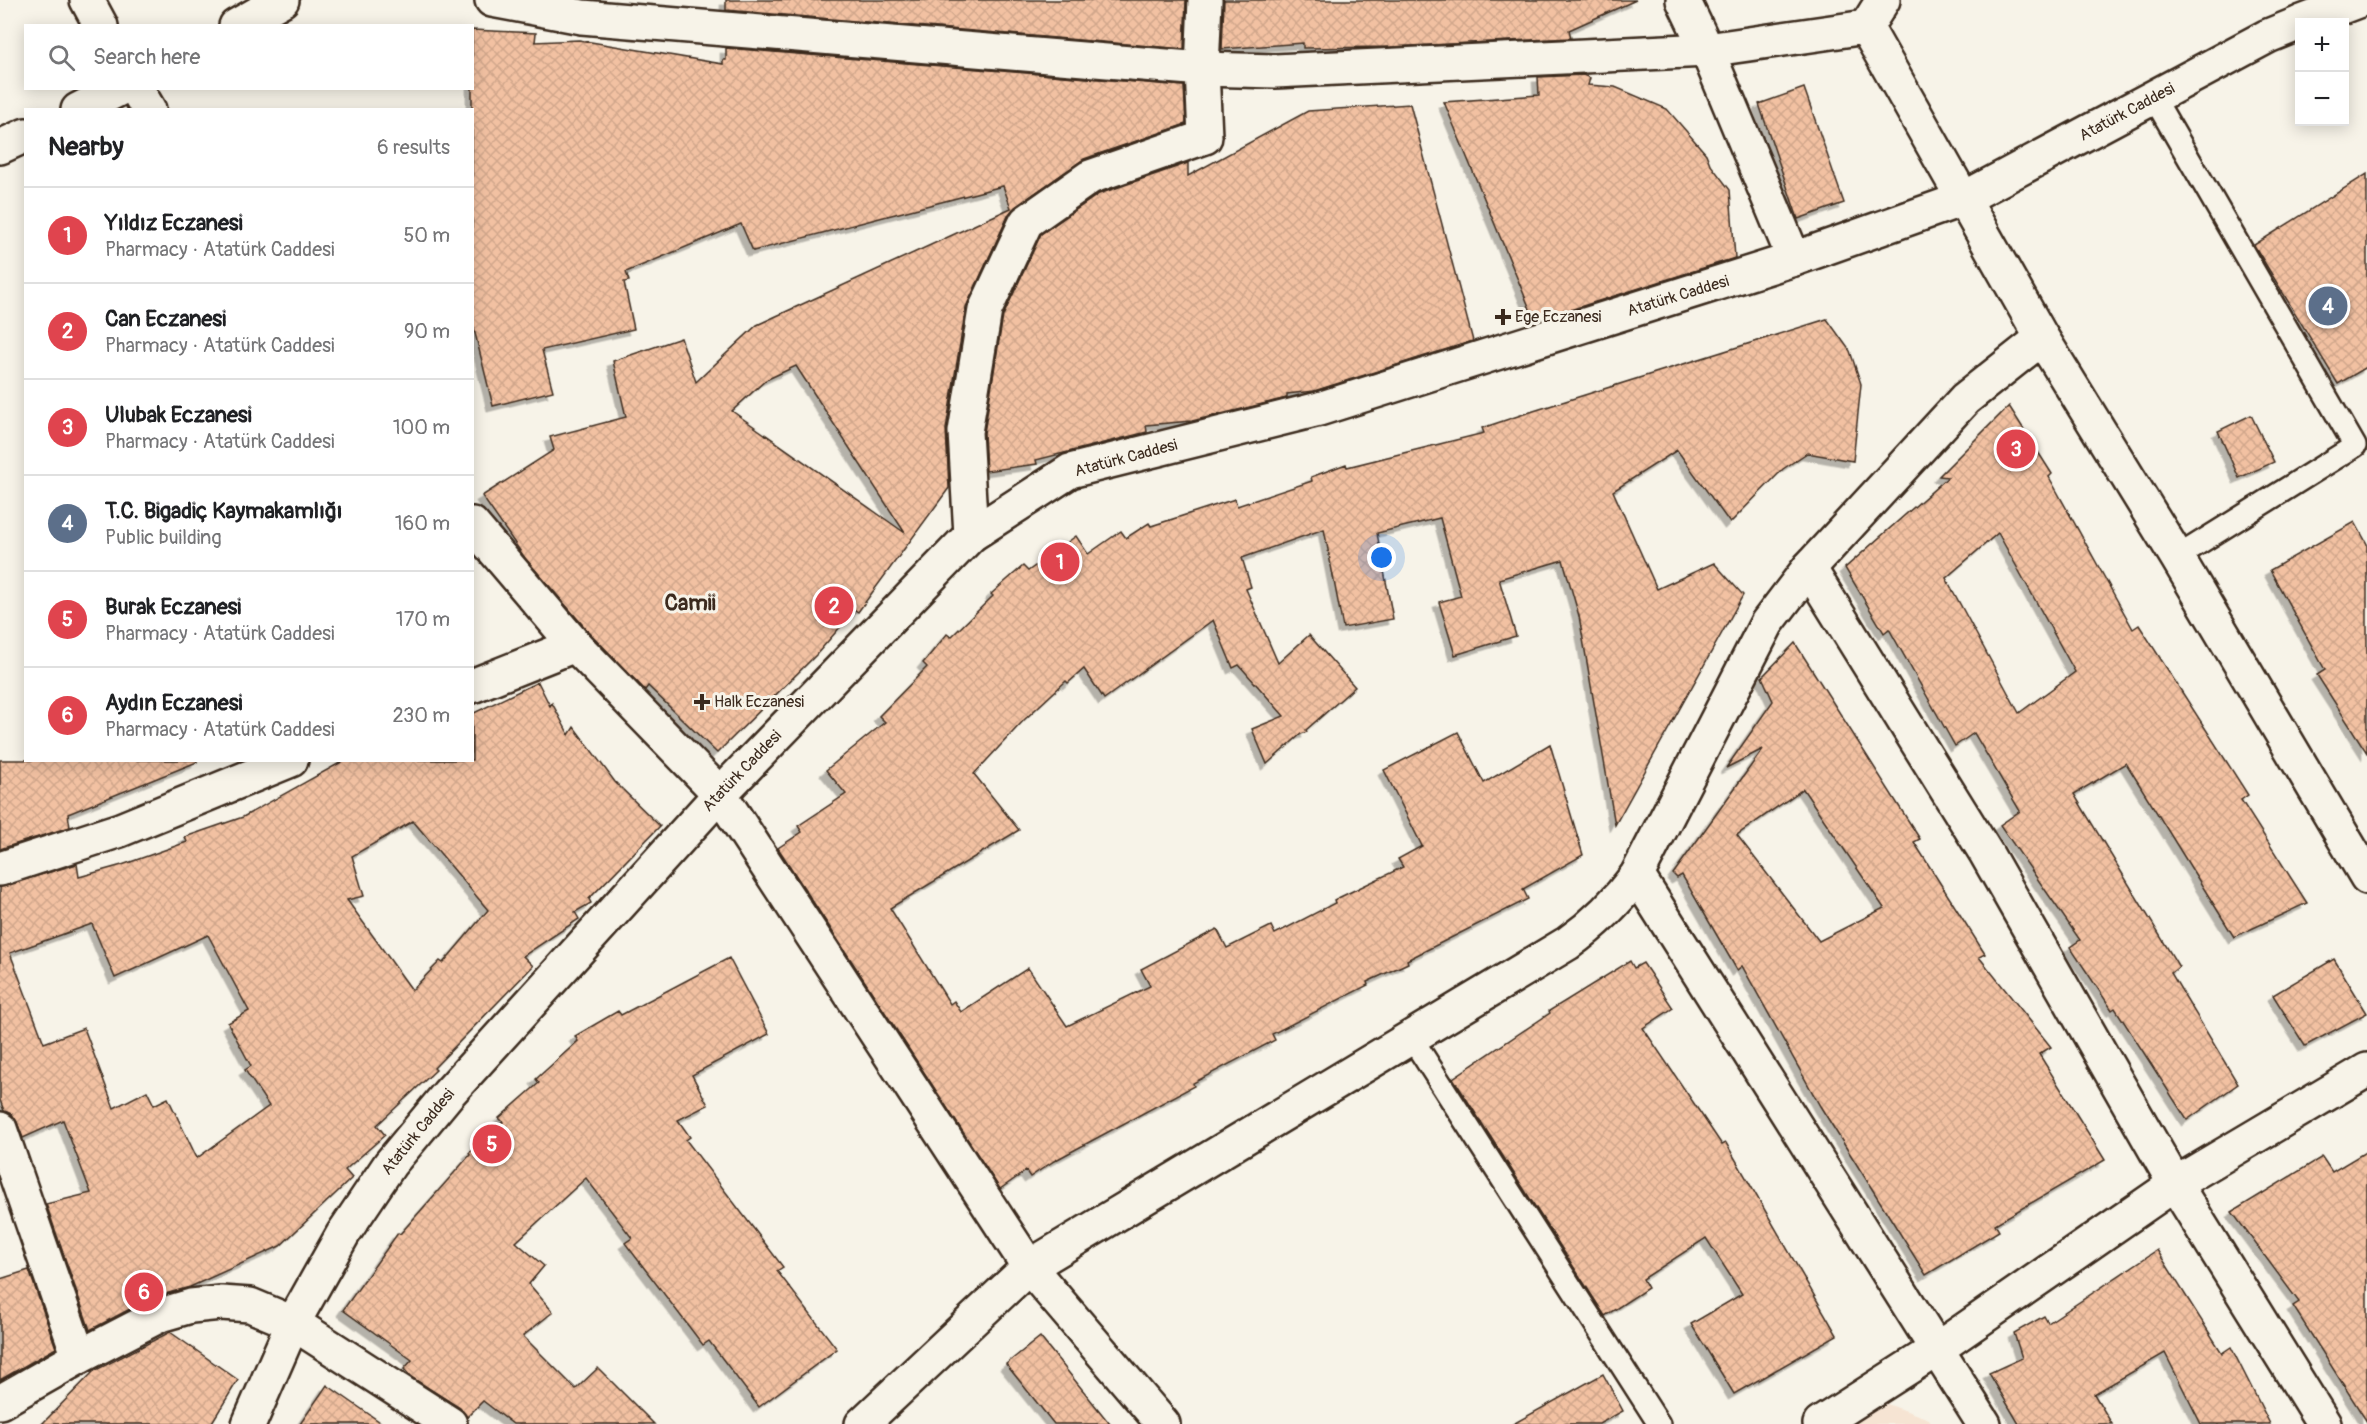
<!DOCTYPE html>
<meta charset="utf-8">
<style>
body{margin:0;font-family:Pangolin,sans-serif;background:#f6f6f6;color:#202124}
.controls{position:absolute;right:18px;top:18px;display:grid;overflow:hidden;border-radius:0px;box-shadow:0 3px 15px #0003}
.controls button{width:54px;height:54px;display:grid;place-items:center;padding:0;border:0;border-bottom:2px solid #e0e0e0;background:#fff;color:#202124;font:30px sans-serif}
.you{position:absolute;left:1382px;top:558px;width:21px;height:21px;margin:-15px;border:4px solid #fff;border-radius:50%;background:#1a73e8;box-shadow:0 0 0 9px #1a73e833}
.badge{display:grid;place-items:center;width:39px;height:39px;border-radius:50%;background:#3b2a1e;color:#fff;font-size:20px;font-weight:700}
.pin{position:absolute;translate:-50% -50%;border:3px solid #fff;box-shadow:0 2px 6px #0006}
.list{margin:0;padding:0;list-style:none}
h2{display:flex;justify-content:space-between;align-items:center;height:78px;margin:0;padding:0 24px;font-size:26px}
h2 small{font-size:20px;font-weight:400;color:#757577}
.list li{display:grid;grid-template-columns:39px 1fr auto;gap:18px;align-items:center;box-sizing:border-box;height:96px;padding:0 24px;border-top:2px solid #e0e0e0}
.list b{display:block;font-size:22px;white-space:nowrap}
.list p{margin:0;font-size:20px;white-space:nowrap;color:#757577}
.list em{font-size:20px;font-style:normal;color:#757577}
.icon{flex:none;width:33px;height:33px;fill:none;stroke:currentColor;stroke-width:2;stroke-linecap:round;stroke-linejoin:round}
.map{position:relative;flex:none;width:2367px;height:1424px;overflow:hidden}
.search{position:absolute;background:#fff;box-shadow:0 3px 15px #0003;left:24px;top:24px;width:450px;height:66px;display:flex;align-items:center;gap:15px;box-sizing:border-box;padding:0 21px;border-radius:0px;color:#757577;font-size:22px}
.panel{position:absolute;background:#fff;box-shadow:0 3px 15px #0003;left:24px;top:108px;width:450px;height:654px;border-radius:0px}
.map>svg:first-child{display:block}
.built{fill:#f6e4d3}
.building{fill:url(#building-cross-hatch);stroke:#3b2a1e;stroke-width:1.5;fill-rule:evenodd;filter:url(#shadow)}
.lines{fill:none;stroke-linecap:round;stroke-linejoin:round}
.lane-casing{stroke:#3b2a1e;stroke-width:26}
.street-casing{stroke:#3b2a1e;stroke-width:38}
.secondary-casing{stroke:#3b2a1e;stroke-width:38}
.lane{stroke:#f7f3e8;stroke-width:21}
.street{stroke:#f7f3e8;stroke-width:33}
.secondary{stroke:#f7f3e8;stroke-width:33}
.poi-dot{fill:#3b2a1e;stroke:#f7f3e8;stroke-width:2}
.labels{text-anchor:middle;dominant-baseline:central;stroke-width:6;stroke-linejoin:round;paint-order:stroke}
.street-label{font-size:16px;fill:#3b2a1e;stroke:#f7f3e8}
.poi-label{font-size:16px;fill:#3b2a1e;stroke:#f7f3e8;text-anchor:start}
.district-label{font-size:22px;font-weight:bold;fill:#3b2a1e;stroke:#f7f3e8}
</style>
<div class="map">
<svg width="2367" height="1424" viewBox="0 0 2367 1424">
<defs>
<pattern id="building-cross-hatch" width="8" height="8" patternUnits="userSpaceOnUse" patternTransform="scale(1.5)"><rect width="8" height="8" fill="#f2c1a2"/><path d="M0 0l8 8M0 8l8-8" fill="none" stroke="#d0a68b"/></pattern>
<filter id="shadow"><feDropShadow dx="-5.5" dy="5.5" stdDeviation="0" flood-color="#0004"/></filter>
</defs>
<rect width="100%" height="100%" fill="#f7f3e8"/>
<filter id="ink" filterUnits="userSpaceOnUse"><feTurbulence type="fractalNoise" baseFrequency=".0167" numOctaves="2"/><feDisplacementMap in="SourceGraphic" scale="12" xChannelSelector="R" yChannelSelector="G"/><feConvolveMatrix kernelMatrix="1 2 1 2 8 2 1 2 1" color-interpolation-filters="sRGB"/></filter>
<g filter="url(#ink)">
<!-- built -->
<polygon class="built" points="1887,1404 1929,1419 1932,1424 1853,1424"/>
<!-- building -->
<g class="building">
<polygon points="726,0 1186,0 1184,49 726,10"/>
<polygon points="1224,0 1636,0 1569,30 1571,38 1391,47 1303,48 1303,43 1222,49"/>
<path d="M472,30L536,33L535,42L579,40L723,64V60H726V48L1184,86L1186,124L1084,159L1015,207L1009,214L966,307L946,429L949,488L858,612L855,610L816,655L717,753L648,686L645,690L588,631L525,558L482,496L554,450L550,437L626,417L613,361L681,338L696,382L757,325L1011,208L1003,186L753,251L741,224L626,272L629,281L624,282L634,329L542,350L553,391L493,406L472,321ZM796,366L905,533L732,411L766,380Z"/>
<polygon points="1583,75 1590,78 1588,85 1615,87 1667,109 1706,154 1710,164 1730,190 1735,258 1535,321 1444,102 1539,95 1538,77"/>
<polygon points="1804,88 1844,203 1798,219 1759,104"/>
<polygon points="1410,104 1473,341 1314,391 1287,394 1287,398 1192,421 1146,425 1147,432 1036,460 1037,464 986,471 984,433 1003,316 1041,234 1099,194 1188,163 1188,176 1308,111"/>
<polygon points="2367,174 2367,367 2338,384 2254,245"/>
<polygon points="1827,319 1850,351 1861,384 1853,461 1807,453 1783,469 1730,523 1677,450 1613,491 1657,589 1714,563 1743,595 1615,825 1579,616 1563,560 1499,579 1516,636 1455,655 1439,602 1461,596 1440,518 1377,533 1393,619 1343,628 1324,529 1242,558 1251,587 1246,589 1278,663 1309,635 1355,687 1306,730 1307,732 1301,734 1267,764 1252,729 1284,716 1239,665 1233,668 1213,620 1104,699 1084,669 1068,683 1066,681 1024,720 974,774 1019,830 890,908 950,1004 954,1001 961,1012 1028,968 1067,1026 1150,986 1141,969 1217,929 1227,948 1271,926 1275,934 1335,903 1334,900 1403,867 1398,859 1422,846 1384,770 1458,732 1484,783 1550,744 1583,855 1523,889 1528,899 1407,960 1408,963 1367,982 1368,985 1272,1034 1275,1040 1193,1083 1194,1086 1054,1161 1030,1177 1026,1171 1000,1189 778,848 802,832 798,826 846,794 826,770 885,722 879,716 927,667 923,663 947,634 951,637 993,596 991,594 1023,566 1028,571 1076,536 1088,554 1121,531 1126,538 1149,523 1151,526 1235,499 1237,506 1312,481 1311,477 1346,464 1347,467 1484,433 1482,428 1524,414"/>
<path d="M2009,406L2052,474L2049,477L2133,629L2139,625L2248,795L2241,800L2307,903L2234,937L2126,763L2074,794L2179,967L2171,973L2238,1084L2187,1120L2115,1008L2112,1010L2070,947L2080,940L2000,825L2020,811L1974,733L1955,746L1889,629L1884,633L1845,568L1948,477L1939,476ZM1998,533L2075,672L2019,713L1946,578Z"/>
<polygon points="2251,415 2274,462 2239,478 2218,431"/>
<polygon points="2355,522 2367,544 2367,753 2317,675 2325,670 2270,570"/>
<path d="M1795,643L1920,839L1914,842L1985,954L1979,957L2051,1047L2039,1054L2105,1160L1995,1224L1999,1231L1926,1275L1820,1106L1742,966L1737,970L1682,875L1677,878L1673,874L1763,749L1726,768L1773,701L1762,677ZM1803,789L1884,908L1819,941L1737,835Z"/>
<path d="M538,682L550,706L552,703L569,735L574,727L615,782L660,826L589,899L591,903L575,912L579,919L523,956L533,966L434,1068L436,1070L377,1125L385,1135L345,1170L352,1178L280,1246L190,1287L151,1298L90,1330L46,1204L91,1193L63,1120L23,1138L17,1122L12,1114L4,1111L0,1100V887L77,864L79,877L122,865L187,842L185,837L243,817L345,760H472V714ZM413,821L488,910L443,963L440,961L412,990L347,900L364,896L352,856ZM92,924L115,978L208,935L249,1011L228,1023L251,1066L245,1070L269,1106L197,1158L168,1098L154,1105L147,1091L114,1108L84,1028L44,1043L10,953Z"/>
<polygon points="0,760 197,760 197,762 68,814 70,827 0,849"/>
<polygon points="729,958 769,1034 692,1075 708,1105 678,1120 690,1137 686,1140 783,1267 777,1271 837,1349 759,1407 709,1341 703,1345 625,1243 632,1238 586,1178 516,1242 544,1266 529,1284 553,1312 523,1336 576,1389 598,1368 654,1424 513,1424 483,1401 467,1417 460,1408 411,1377 404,1369 412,1360 343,1310 398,1233 400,1234 470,1155 469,1153 503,1122 499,1118 539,1083 536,1079 578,1041 575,1036 618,1011 621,1015"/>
<polygon points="2334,959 2367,1013 2305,1046 2273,995"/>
<polygon points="1630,961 1634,968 1643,963 1673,1008 1643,1028 1722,1145 1726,1143 1837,1335 1734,1394 1691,1324 1742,1294 1706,1238 1643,1279 1648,1288 1605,1316 1453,1078 1550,1013 1549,1011"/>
<polygon points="2367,1151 2367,1422 2293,1306 2299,1302 2232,1212 2322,1157 2332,1172"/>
<polygon points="2157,1250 2222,1353 2231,1347 2270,1424 2201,1424 2165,1353 2094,1394 2112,1424 2019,1424 1989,1373 2022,1358 2014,1333 2044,1316 2048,1323"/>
<polygon points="29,1270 56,1348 0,1380 0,1279"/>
<polygon points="170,1332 238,1380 211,1424 42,1424 94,1371"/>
<polygon points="1040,1337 1110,1424 1054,1424 1006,1364"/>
<polygon points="1603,1374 1623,1411 1599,1424 1513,1424"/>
<polygon points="327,1385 383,1424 300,1424"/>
</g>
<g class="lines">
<!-- lane casing -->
<g class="lane-casing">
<g id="lane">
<polyline points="2154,98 2355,446 2177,557"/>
<polyline points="1411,1037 1659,1424"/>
</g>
</g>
<!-- street casing -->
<g class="street-casing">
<g id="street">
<polyline points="87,0 101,26"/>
<polyline points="1866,27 1883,0"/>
<polyline points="136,88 149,110"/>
<polyline points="472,524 575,645 720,794 1029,1267 1163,1424"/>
<polyline points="971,535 965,432 985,310 1026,222 1090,177 1205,137 1202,69 1205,0"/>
<polyline points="1809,568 1986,853 2175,1184 2324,1424"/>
<polyline points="472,686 575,645"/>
<polyline points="0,869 120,830 291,760"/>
<polyline points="1637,875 1984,1424"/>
<polyline points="0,1129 79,1357"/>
<polyline points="0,1402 79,1357 160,1315 191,1306 221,1303 250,1305 293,1323 450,1424"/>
<polyline points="1820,1424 1937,1349 2175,1184 2367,1070"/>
</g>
</g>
<!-- secondary casing -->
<g class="secondary-casing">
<g id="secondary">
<polyline points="492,0 582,17 1202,69 1275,71 1707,50 1866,27 2042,338 2177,557 2367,877"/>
<polyline points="1683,0 1707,50 1794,259"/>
<polyline points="2302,22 2360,0"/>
<polyline points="236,26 282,0"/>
<polyline points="78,110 121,88"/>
<polyline points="0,147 26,135"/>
<polyline points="249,1424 293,1323 343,1234 390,1164 448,1094 720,794 971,535 1070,471 1319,409 1794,259 1963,199 2268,36 2300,23"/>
<path d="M862,1424L1029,1267L1568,943C1596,923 1617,902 1637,875L1767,623L1809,568L1965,399L2042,338"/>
</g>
</g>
<!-- lane -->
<use href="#lane" class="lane"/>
<!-- street -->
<use href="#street" class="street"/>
<!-- secondary -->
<use href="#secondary" class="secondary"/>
</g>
</g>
<!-- markers -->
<g class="poi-dot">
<path d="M1500 308h6v6h6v6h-6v6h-6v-6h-6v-6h6z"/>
<path d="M699 693h6v6h6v6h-6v6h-6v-6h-6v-6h6z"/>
</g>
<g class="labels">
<!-- street labels -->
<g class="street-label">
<text transform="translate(2127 112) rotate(-28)">Atatürk Caddesi</text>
<text transform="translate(1678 296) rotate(-17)">Atatürk Caddesi</text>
<text transform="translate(1126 458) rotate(-15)">Atatürk Caddesi</text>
<text transform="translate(742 771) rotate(-46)">Atatürk Caddesi</text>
<text transform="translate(418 1132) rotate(-51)">Atatürk Caddesi</text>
</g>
<!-- poi labels -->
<g class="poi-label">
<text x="1515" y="317">Ege Eczanesi</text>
<text x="714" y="702">Halk Eczanesi</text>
</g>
<!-- district labels -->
<g class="district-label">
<text x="690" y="603">Camii</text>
</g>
</g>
</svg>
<div class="controls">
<button>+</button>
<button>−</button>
</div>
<div class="you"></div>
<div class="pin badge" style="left:1060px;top:562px;background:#e0444e">1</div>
<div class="pin badge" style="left:834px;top:606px;background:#e0444e">2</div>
<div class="pin badge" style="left:2016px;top:449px;background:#e0444e">3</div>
<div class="pin badge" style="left:2328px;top:306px;background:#5c6f8a">4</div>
<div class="pin badge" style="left:492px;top:1144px;background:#e0444e">5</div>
<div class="pin badge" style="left:144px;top:1292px;background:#e0444e">6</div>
<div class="search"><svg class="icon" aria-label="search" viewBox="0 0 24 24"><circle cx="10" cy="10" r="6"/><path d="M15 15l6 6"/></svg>Search here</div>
<section class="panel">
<h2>Nearby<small>6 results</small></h2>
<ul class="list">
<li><span class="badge" style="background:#e0444e">1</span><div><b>Yıldız Eczanesi</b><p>Pharmacy · Atatürk Caddesi</p></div><em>50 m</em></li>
<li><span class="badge" style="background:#e0444e">2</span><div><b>Can Eczanesi</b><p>Pharmacy · Atatürk Caddesi</p></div><em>90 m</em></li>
<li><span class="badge" style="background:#e0444e">3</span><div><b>Ulubak Eczanesi</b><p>Pharmacy · Atatürk Caddesi</p></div><em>100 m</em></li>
<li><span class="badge" style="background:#5c6f8a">4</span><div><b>T.C. Bigadiç Kaymakamlığı</b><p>Public building</p></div><em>160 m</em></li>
<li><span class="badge" style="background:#e0444e">5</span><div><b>Burak Eczanesi</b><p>Pharmacy · Atatürk Caddesi</p></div><em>170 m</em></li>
<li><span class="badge" style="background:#e0444e">6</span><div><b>Aydın Eczanesi</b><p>Pharmacy · Atatürk Caddesi</p></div><em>230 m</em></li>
</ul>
</section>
</div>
